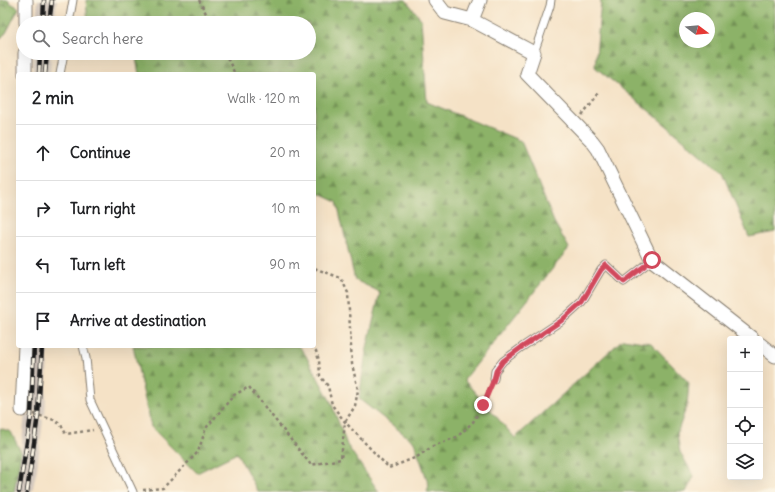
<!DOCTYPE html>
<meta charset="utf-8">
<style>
body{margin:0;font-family:Delius,sans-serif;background:#f6f6f6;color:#202124}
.controls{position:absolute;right:12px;bottom:12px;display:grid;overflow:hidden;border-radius:4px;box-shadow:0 4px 16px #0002}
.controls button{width:36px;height:36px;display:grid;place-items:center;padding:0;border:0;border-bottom:1px solid #e0e0e0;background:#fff;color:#202124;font:20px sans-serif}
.compass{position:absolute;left:679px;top:12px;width:36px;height:36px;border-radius:50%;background:#fff;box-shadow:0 4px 16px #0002;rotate:106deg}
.stop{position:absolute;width:12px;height:12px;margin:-9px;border:3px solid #d1495b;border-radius:50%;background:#fff}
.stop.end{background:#d1495b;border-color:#fff;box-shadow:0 1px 4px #0008}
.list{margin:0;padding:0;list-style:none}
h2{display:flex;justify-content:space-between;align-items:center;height:52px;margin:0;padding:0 16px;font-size:17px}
h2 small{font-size:13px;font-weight:400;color:#757577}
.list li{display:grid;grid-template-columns:26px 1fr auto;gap:12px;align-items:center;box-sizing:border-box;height:56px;padding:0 16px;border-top:1px solid #e0e0e0}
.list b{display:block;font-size:15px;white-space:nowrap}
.list em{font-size:13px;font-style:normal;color:#757577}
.icon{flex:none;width:22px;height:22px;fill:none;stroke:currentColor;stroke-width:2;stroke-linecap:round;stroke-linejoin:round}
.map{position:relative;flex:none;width:775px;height:492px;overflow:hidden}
.search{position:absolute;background:#fff;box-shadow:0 4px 16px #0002;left:16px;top:16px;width:300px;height:44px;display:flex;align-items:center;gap:10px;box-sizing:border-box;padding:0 14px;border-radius:22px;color:#757577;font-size:15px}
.panel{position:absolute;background:#fff;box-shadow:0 4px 16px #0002;left:16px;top:72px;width:300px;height:276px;border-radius:4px}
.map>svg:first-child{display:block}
.industrial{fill:#cec2b9}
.forest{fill:url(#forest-firs);stroke:#546742;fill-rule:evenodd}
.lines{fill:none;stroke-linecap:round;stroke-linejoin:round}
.service-casing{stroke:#887f71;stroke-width:9}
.minor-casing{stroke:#887f71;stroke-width:15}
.path{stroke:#887f71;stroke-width:2.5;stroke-dasharray:3 3;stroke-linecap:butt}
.service{stroke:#fff;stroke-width:7}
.minor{stroke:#fff;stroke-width:13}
.rail-casing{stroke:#1c1c1c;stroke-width:4.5}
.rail{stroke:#fcf5e5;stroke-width:3;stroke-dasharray:9;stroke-linecap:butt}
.route{stroke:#d1495b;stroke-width:5}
</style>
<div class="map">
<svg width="775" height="492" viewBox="0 0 775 492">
<defs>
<pattern id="forest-firs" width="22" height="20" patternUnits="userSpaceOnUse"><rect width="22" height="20" fill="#8cb267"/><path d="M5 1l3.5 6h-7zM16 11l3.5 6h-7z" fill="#729054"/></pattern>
</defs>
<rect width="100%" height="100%" fill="#fcf5e5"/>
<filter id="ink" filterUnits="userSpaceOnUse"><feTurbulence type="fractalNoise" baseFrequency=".025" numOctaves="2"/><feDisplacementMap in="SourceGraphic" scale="8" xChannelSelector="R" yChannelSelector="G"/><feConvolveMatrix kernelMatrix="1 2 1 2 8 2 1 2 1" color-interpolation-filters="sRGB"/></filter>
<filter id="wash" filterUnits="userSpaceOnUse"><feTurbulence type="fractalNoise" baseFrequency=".012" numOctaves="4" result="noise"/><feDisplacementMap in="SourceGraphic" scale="16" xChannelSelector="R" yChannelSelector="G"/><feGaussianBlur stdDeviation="0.9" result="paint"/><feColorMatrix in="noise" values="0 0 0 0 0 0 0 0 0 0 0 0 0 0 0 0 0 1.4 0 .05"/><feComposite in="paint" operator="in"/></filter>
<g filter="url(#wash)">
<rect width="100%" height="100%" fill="#f5e2c6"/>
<!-- industrial -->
<g class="industrial">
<polygon points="38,0 57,0 54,23 36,23"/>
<polygon points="34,53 51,53 50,74 33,74"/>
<polygon points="30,346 48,346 47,378 45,415 27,408"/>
<polygon points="25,414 43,420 37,468 32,492 14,492 21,452"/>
</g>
<!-- forest -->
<g class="forest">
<polygon points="0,0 9,0 9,2 19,8 6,33 0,39"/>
<polygon points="86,0 406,0 421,19 427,102 521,141 554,222 569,248 464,380 515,438 623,339 651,343 689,383 687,405 677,434 680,452 694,476 686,492 427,492 429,485 414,442 359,399 366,352 380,292 355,280 337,202 314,191 314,74 139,74 135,53 309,53 309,23 88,23"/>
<path d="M601,0H775V232L749,237L722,172L642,105L595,67ZM685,18H709V42H685Z"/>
<polygon points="133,346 298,346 305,354 331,402 347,445 379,492 258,492 237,453 197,473 151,427"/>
<polygon points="0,428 11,432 21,452 14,492 0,492"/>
</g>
</g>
<g filter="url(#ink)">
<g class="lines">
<!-- service casing -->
<g class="service-casing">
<g id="service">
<polyline points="69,23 73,0"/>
<polyline points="534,53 550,6 551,0"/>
<polyline points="60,74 64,53"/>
<polyline points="83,346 86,358 90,400 133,492"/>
<polyline points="494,379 495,371 503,361 522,347 561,321 582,302 601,270 606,265 624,282 652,260"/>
</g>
</g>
<!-- minor casing -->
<g class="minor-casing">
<g id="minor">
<polyline points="435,0 445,13 472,20 534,53 527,74 592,141 598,149 652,260 753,339"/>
<polyline points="472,20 480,0"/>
<polyline points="26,23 26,0"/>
<polyline points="25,74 25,53"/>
<polyline points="760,344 775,356"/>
<polyline points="22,410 25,346"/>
</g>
</g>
<!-- path -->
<g class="path">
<polyline points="199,0 211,23"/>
<polyline points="225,53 235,74"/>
<polyline points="582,115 599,93"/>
<polyline points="311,346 316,351 319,360 320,376 328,386 332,405 345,422 389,468 417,457 433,446 457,437 473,422 483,405 490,387"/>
<polyline points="34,414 54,420 61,425 66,434 93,430"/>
<polyline points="143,490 163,488 198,452 206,428 234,395 249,387 311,465 341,459 345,422 355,406 358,390 352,364 348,293 341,278 314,268"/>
</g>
<!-- service -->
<use href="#service" class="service"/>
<!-- minor -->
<use href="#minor" class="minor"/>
<!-- rail casing -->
<g class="rail-casing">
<g id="rail">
<polyline points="43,23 44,0"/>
<polyline points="49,23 52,0"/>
<polyline points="39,74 40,53"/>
<polyline points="45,74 47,53"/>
<polyline points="19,492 31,416 34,346"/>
<polyline points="27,492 38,415 42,346"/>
</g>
</g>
<!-- rail -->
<use href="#rail" class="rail"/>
</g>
</g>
<g class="lines" filter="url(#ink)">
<!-- route -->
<polyline class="route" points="483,405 494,379 496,371 503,361 522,347 561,321 582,302 601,270 606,265 624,282 652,260"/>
</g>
</svg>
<div class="controls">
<button>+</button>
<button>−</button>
<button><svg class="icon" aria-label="locate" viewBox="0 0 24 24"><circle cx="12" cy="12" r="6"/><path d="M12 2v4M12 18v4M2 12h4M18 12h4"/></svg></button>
<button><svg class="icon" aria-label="layers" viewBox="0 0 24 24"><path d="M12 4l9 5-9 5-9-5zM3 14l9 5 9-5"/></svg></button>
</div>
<svg class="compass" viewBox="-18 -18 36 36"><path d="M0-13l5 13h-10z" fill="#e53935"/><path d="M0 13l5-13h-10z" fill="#757577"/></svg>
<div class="stop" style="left:652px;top:260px"></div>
<div class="stop end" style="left:483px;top:405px"></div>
<div class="search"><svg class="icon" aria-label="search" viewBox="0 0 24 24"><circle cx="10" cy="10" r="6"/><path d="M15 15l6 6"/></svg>Search here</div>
<section class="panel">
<h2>2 min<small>Walk · 120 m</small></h2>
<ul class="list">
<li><svg class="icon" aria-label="ahead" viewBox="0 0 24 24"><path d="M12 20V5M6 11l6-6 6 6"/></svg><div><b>Continue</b></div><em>20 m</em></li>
<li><svg class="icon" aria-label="right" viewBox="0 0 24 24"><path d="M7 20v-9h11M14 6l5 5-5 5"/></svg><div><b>Turn right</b></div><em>10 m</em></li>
<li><svg class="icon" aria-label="left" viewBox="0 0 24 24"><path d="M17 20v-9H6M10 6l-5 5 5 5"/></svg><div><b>Turn left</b></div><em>90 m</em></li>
<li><svg class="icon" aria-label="arrive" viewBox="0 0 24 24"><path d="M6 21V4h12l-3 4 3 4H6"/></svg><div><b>Arrive at destination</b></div></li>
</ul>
</section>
</div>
